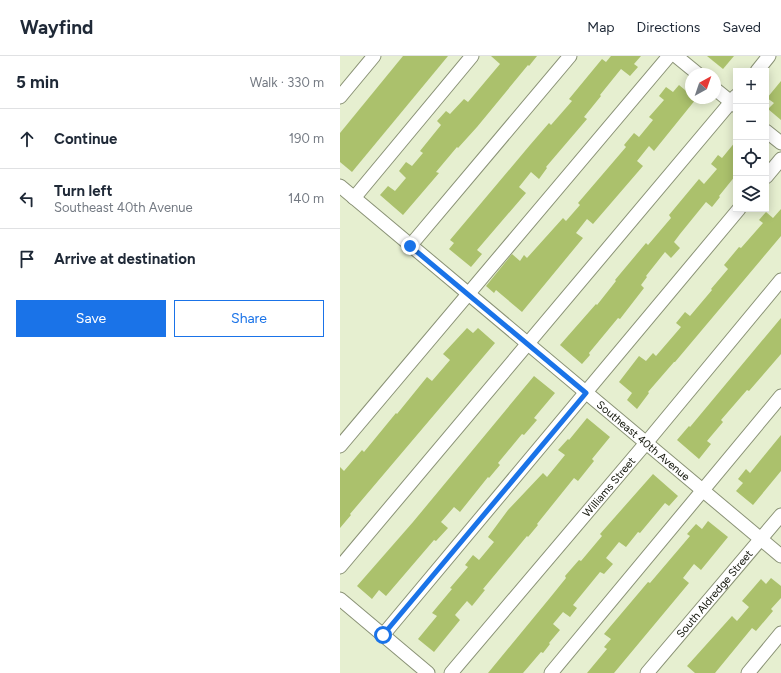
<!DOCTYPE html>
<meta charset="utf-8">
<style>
body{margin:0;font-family:Figtree,sans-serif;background:#f6f6f7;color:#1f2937}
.controls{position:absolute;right:12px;top:12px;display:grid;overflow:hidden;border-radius:0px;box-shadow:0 2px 10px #0003}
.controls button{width:36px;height:36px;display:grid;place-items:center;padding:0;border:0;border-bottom:1px solid #e0e1e3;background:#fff;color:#1f2937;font:20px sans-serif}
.compass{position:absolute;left:345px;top:12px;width:36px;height:36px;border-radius:50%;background:#fff;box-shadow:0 2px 10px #0003;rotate:40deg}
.stop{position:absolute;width:12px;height:12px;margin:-9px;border:3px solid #1a73e8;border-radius:50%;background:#fff}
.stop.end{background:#1a73e8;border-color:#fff;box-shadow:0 1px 4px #0008}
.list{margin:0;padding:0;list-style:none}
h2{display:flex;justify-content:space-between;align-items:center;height:52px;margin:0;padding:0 16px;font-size:17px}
h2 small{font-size:13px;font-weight:400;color:#747a83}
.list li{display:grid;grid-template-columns:26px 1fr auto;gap:12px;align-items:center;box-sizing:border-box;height:60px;padding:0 16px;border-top:1px solid #e0e1e3}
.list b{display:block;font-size:15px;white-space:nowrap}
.list p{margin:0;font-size:13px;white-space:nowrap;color:#747a83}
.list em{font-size:13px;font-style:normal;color:#747a83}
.actions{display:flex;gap:8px;padding:12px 16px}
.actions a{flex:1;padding:9px 0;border:1px solid #1a73e8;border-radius:0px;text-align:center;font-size:14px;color:#1a73e8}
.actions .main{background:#1a73e8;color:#fff}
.icon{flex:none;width:22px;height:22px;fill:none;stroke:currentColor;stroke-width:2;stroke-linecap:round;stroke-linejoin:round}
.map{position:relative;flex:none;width:441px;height:617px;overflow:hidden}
header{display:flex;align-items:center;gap:24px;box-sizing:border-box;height:56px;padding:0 20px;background:#fff;border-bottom:1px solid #e0e1e3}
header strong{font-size:19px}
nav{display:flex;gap:22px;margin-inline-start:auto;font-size:14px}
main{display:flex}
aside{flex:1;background:#fff}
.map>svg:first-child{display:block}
.building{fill:#abc16c}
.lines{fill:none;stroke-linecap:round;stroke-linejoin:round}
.minor-casing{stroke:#8a9276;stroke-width:15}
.minor{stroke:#fff;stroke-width:13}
.route{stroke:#1a73e8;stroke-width:5}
.labels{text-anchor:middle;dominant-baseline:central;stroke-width:3;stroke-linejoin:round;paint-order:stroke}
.street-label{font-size:11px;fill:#14170c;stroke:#f3fddd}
</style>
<header>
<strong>Wayfind</strong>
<nav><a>Map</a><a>Directions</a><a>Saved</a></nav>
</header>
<main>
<aside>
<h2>5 min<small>Walk · 330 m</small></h2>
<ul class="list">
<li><svg class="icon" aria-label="ahead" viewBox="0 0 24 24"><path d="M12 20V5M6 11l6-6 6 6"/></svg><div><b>Continue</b></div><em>190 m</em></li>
<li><svg class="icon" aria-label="left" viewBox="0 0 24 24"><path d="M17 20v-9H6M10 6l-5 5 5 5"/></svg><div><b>Turn left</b><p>Southeast 40th Avenue</p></div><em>140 m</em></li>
<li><svg class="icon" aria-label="arrive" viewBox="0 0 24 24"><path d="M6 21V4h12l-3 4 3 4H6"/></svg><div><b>Arrive at destination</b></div></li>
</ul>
<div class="actions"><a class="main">Save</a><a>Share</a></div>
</aside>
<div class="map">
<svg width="441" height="617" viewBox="0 0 441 617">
<rect width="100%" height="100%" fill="#e6efd0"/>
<!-- building -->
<g class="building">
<polygon points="63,0 108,0 12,116 0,106 0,77"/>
<polygon points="151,0 197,0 189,10 188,9 137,71 118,92 117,91 96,116 99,117 63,159 40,139 48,130 55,135 66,122 59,115 66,106 72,110 83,97 80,95 101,69 97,65 106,55 110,58 124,43 128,46 160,8"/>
<polygon points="271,0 301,0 294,8 298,11 290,20 281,13 260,39 261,40 244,61 247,63 206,111 207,112 199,123 191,116 179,131 186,137 137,194 142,198 131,211 109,193 114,187 110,184 190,89 209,67 211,69 232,45 229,43 262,3 266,6"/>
<polygon points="367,0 394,0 383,13"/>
<polygon points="441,25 441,64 428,53 434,47 427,42"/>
<polygon points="339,29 351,39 351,42 356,43 314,95 309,90 297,105 303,110 253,168 247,163 236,177 243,182 182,256 156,234 154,237 146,230 172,198 180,205 184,199 187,202 223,162 226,165 240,149 238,147 286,91 284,89 294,77 299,81 313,64 309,61 324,44 319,40 326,31 333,36"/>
<polygon points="396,85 396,119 379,140 380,141 372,151 366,146 340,178 334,186 340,192 331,202 325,196 306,220 307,221 301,229 304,232 280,263 278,262 249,297 250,299 242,308 220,289 256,248 257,249 276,225 275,224 306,187 308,189 331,162 329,159 359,123 364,128 377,113 371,108 378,99 382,102"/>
<polygon points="441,153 441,180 335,306 334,306 308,336 309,337 297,353 287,344 292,337 279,326 299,300 306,305 313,297 316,300 341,271 336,267 345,256 350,260 372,234 371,233 388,213 384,209 399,191 401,192 423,167 419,164 426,156 433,162"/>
<polygon points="441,262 441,298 409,335 407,334 381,364 383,366 367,385 371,388 359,403 337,384 349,370 350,371"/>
<polygon points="127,272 133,277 138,272 155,287 10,458 11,459 0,472 0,411 4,415 22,394 24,396 56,357 57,358 87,321 92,325 110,304 103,298"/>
<polygon points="194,320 215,337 194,362 197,364 184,379 182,378 158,407 160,409 149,422 148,421 120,456 114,451 101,466 108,472 96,485 94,484 46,540 39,534 32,543 17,530 73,466"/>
<polygon points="247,362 270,381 252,403 254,405 238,425 234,422 197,468 198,469 188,481 187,480 143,533 145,534 132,550 127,545 115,559 120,564 94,596 78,583 97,560 92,557 112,533 110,532 128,511 125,509 133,499 139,504 154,486 148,481 168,454 203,417 207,421 225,399 218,394 228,383 229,384"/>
<polygon points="441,379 441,415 413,449 396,435 403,427 398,423 406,413 410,417"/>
<polygon points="313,418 338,440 329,450 325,447 300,477 298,476 286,491 279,486 266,502 273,508 264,518 260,516 233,549 237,552 230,561 223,556 213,568 220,574 209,587 210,588 203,597 201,596 183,617 148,617 209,543 226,522 225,520 239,504 241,505 262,480 260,478"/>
<polygon points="368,465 388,481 361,514 354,508 343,522 349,527 274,617 247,617 267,593 264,591 271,583 264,578 308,526 310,527 350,480 347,478 356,468 362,473"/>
<polygon points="431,522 441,530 441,542 431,553 433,555 416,575 412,572 375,617 355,617 347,610 392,560 397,565 409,551 402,545 421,523 426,528"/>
</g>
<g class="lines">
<!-- minor casing -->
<g class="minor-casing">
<g id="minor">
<polyline points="336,0 358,18"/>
<polyline points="417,15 429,0"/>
<polyline points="375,33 396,50"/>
<polyline points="0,41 34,0"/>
<polyline points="426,75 441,87"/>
<polyline points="426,121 441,103"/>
<path id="s1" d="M0,130L441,500"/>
<polyline points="14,142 132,0"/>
<polyline points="70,190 230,0"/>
<polyline points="0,390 329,0"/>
<polyline points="0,511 396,40"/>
<polyline points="0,543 88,617"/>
<polyline points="43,579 399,153"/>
<path id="s2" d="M111,617L306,387L441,224"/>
<polyline points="211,617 441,340"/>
<path id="s3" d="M307,617L441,459"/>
<polyline points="408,617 441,577"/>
</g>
</g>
<!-- minor -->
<use href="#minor" class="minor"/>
</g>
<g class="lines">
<!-- route -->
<polyline class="route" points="43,579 246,337 70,190"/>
</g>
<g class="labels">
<!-- street labels -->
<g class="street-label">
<text stroke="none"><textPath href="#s1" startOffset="396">Southeast 40th Avenue</textPath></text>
<text stroke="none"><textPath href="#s2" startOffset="244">Williams Street</textPath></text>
<text stroke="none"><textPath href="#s3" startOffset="104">South Aldredge Street</textPath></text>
</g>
</g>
</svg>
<div class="controls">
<button>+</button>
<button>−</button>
<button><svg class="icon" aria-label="locate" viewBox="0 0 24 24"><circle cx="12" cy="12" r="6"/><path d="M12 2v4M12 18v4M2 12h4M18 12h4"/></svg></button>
<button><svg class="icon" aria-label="layers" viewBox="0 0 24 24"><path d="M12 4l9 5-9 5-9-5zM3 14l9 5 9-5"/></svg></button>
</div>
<svg class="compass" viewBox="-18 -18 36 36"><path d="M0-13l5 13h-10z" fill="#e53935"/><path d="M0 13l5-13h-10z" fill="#747a83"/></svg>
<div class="stop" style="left:43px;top:579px"></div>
<div class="stop end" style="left:70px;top:190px"></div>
</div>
</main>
